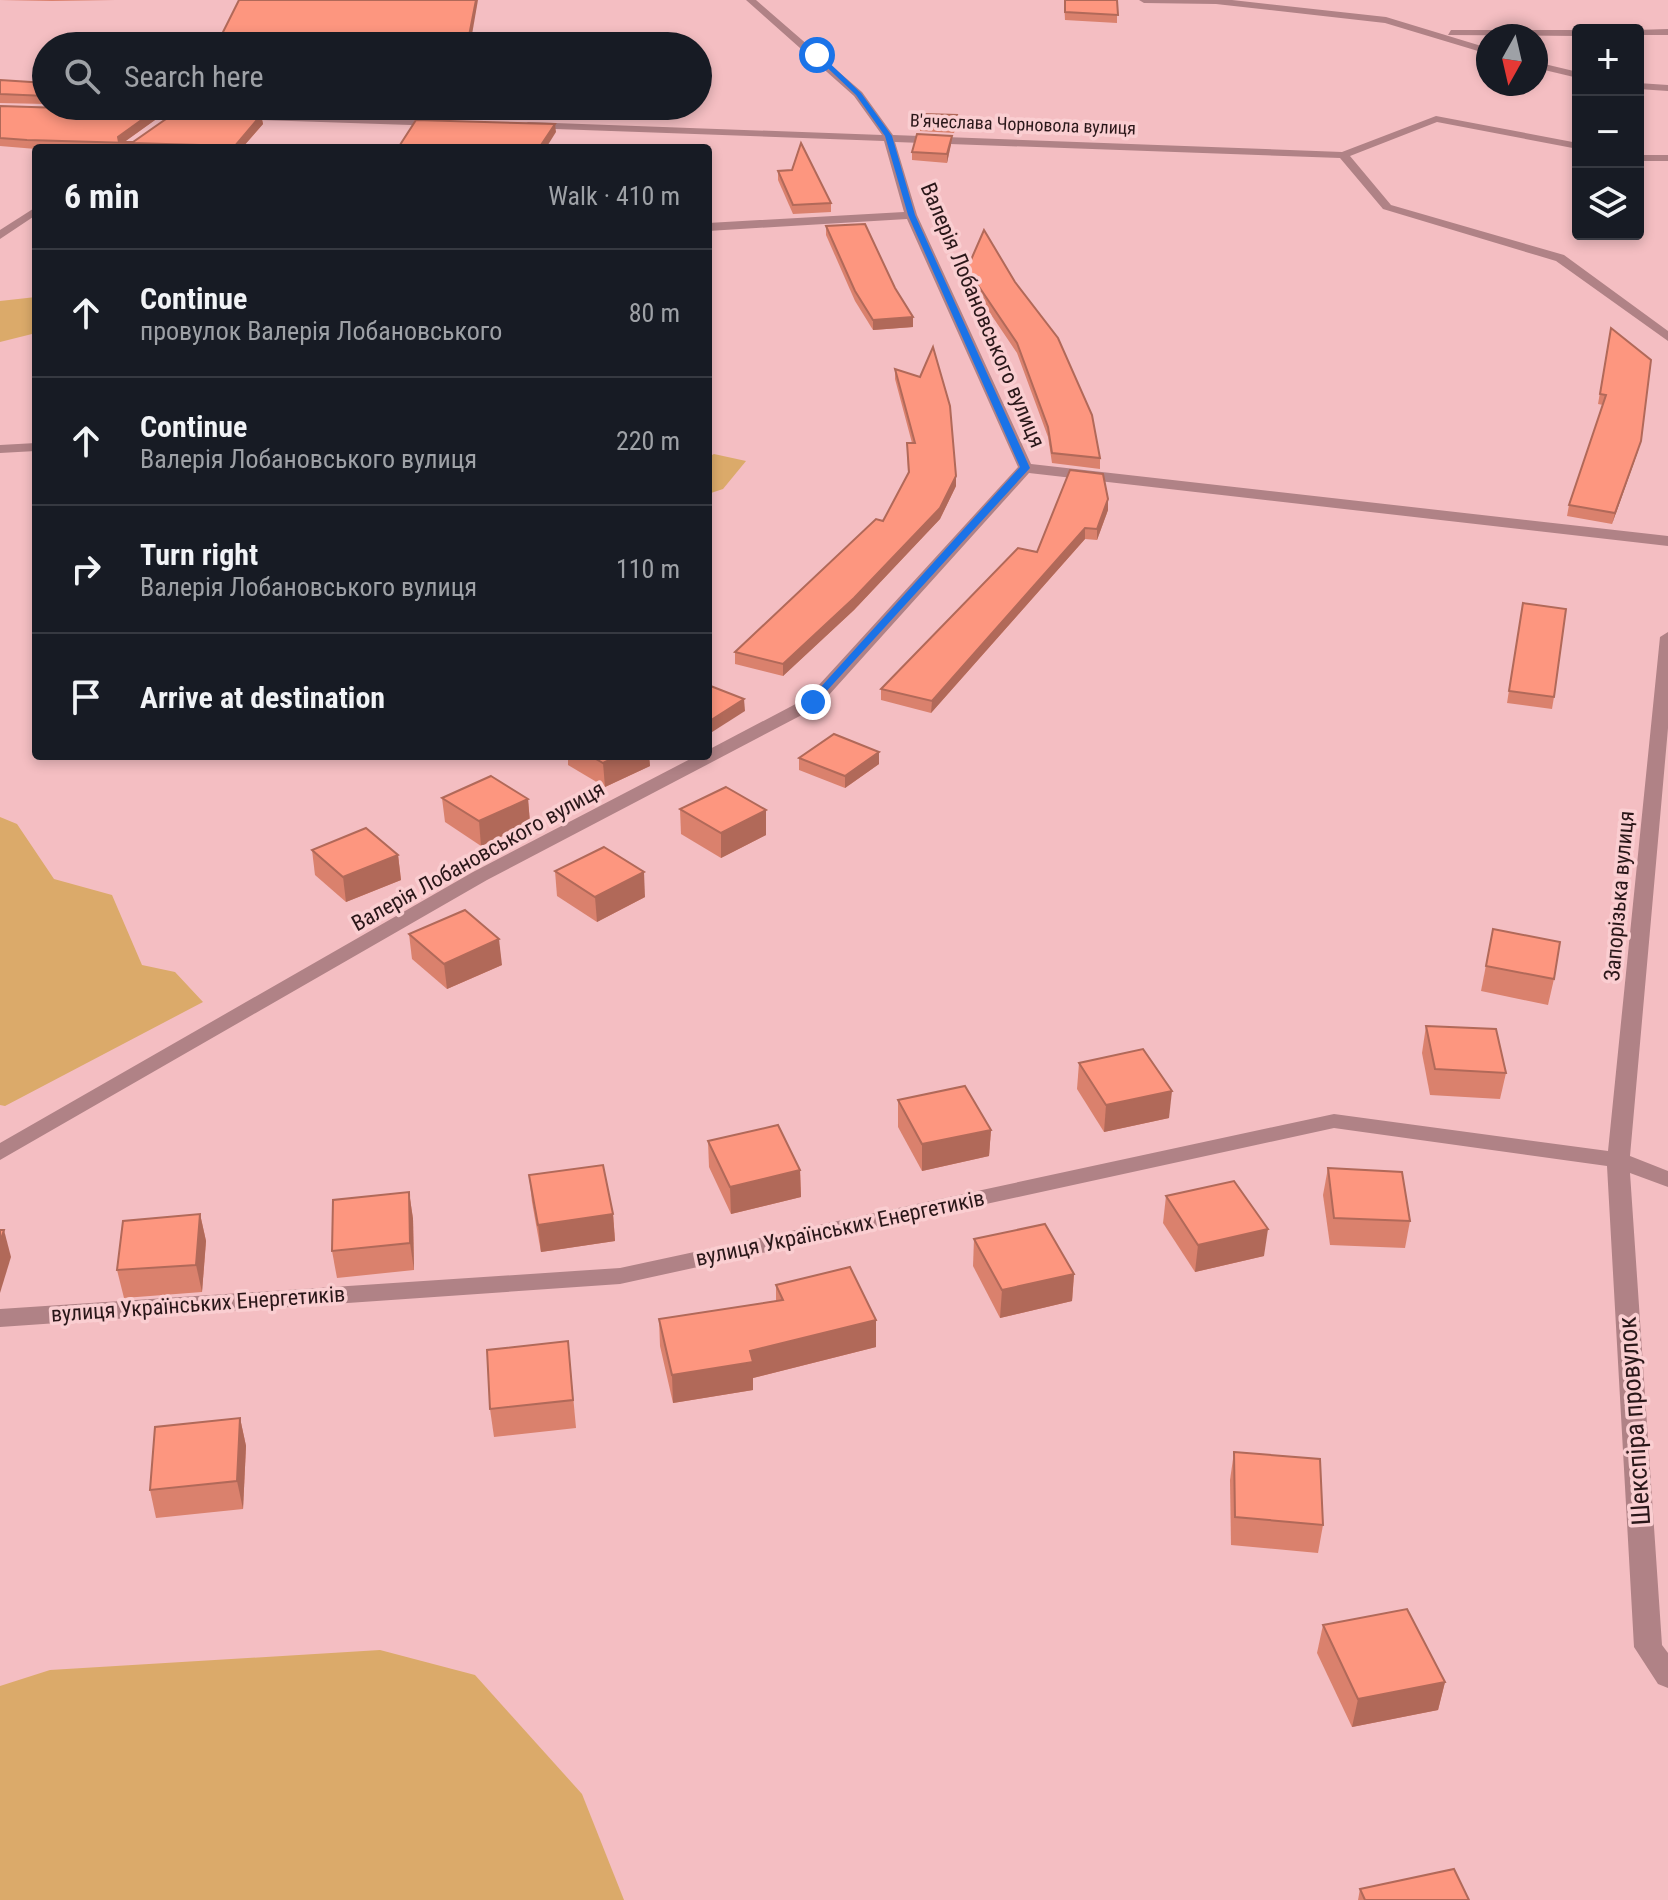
<!DOCTYPE html>
<meta charset="utf-8">
<style>
body{margin:0;font-family:"Roboto Condensed",sans-serif;background:#242831;color:#f1f3f6}
.controls{position:absolute;right:24px;top:24px;display:grid;overflow:hidden;border-radius:8px;box-shadow:0 4px 12px #0003}
.controls button{width:72px;height:72px;display:grid;place-items:center;padding:0;border:0;border-bottom:2px solid #363941;background:#171b24;color:#f1f3f6;font:40px sans-serif}
.compass{position:absolute;left:1476px;top:24px;width:72px;height:72px;border-radius:50%;background:#171b24;box-shadow:0 4px 12px #0003;rotate:188deg}
.stop{position:absolute;width:24px;height:24px;margin:-18px;border:6px solid #1a73e8;border-radius:50%;background:#fff}
.stop.end{background:#1a73e8;border-color:#fff;box-shadow:0 2px 8px #0008}
.list{margin:0;padding:0;list-style:none}
h2{display:flex;justify-content:space-between;align-items:center;height:104px;margin:0;padding:0 32px;font-size:34px}
h2 small{font-size:26px;font-weight:400;color:#9ea1a6}
.list li{display:grid;grid-template-columns:52px 1fr auto;gap:24px;align-items:center;box-sizing:border-box;height:128px;padding:0 32px;border-top:2px solid #363941}
.list b{display:block;font-size:30px;white-space:nowrap}
.list p{margin:0;font-size:26px;white-space:nowrap;color:#9ea1a6}
.list em{font-size:26px;font-style:normal;color:#9ea1a6}
.icon{flex:none;width:44px;height:44px;fill:none;stroke:currentColor;stroke-width:2;stroke-linecap:round;stroke-linejoin:round}
.map{position:relative;flex:none;width:1668px;height:1900px;overflow:hidden}
.search{position:absolute;background:#171b24;box-shadow:0 4px 12px #0003;left:32px;top:32px;width:680px;height:88px;display:flex;align-items:center;gap:20px;box-sizing:border-box;padding:0 28px;border-radius:44px;color:#9ea1a6;font-size:30px}
.panel{position:absolute;background:#171b24;box-shadow:0 4px 12px #0003;left:32px;top:144px;width:680px;height:616px;border-radius:8px}
.map>svg:first-child{display:block}
.green{fill:#dbaa6a}
.lines{fill:none;stroke-linecap:round;stroke-linejoin:round}
.minor{fill:#b08286;fill-rule:evenodd}
.wall{fill:#da816d}
.shaded-wall{fill:#b16959}
.building{fill:#fd967f;stroke:#b16959;stroke-width:2}
.route{fill:#1a73e8}
.labels{text-anchor:middle;dominant-baseline:central;stroke-width:7;stroke-linejoin:round;paint-order:stroke}
.far-street-label{font-size:18px;fill:#2a1719;stroke:#faced1}
.street-label{font-size:22px;fill:#2a1719;stroke:#faced1}
.near-street-label{font-size:26px;fill:#2a1719;stroke:#faced1}
</style>
<div class="map">
<svg width="1668" height="1900" viewBox="0 0 1668 1900">
<rect width="100%" height="100%" fill="#f4bec2"/>
<!-- green -->
<g class="green">
<polygon points="36,297 36,333 0,342 0,301"/>
<polygon points="714,454 746,461 723,489 708,494 708,457"/>
<polygon points="0,817 17,824 54,879 112,895 142,965 175,972 203,1002 5,1106 0,1105"/>
<polygon points="380,1650 475,1675 582,1794 624,1900 0,1900 0,1686 50,1670"/>
</g>
<g class="lines">
<!-- minor -->
<g class="minor">
<polygon points="746,0 756,0 862,92 893,135 1342,152 1436,116 1578,143 1578,149 1437,122 1350,156 1391,205 1564,255 1668,331 1668,341 1556,261 1383,209 1340,158 895,142 917,215 1031,464 1668,536 1668,546 1029,473 819,706 487,880 0,1160 0,1143 473,872 696,756 708,756 708,750 807,698 1018,467 907,219 708,231 708,223 904,212 884,141 528,128 523,125 528,122 882,135 854,96"/>
<polygon points="1139,0 1232,0 1386,17 1488,48 1488,54 1385,23 1216,4 1144,3"/>
<polygon points="1668,29 1668,35 1638,35 1638,30 1635,30"/>
<polygon points="1451,30 1578,30 1578,36 1448,35"/>
<polygon points="1536,62 1578,72 1578,78 1536,68"/>
<polygon points="1638,83 1668,85 1668,91 1638,89"/>
<polygon points="128,110 200,112 205,115 200,118 124,115 124,111"/>
<polygon points="236,114 440,120 445,123 440,126 232,119 232,115"/>
<rect x="1638" y="155" width="30" height="6"/>
<polygon points="36,207 36,215 0,239 0,230"/>
<polygon points="36,443 36,451 0,453 0,445"/>
<polygon points="1668,632 1668,728 1630,1156 1668,1171 1668,1187 1630,1173 1662,1645 1668,1653 1668,1688 1658,1684 1634,1647 1607,1166 1334,1128 620,1284 0,1327 0,1309 620,1268 1334,1114 1608,1151 1660,637"/>
</g>
</g>
<!-- wall -->
<g class="wall">
<polygon points="0,0 115,0 52,1"/>
<polygon points="1064,0 1117,0 1117,23 1065,20"/>
<polygon points="0,80 46,83 46,104 0,103"/>
<polygon points="0,106 154,111 155,120 124,142 133,142 261,115 263,124 242,148 36,149 0,146"/>
<polygon points="98,106 277,106 273,111"/>
<polygon points="362,106 571,108 564,120 363,114"/>
<polygon points="920,123 957,124 954,133 920,131"/>
<polygon points="951,144 947,163 912,160 912,152"/>
<polygon points="792,170 831,203 831,212 793,214 778,180 778,171"/>
<polygon points="826,226 913,317 913,327 873,330 855,301 826,235"/>
<polygon points="967,269 1100,458 1100,469 1052,463 1048,437 1017,353 967,279"/>
<polygon points="1611,328 1638,451 1612,524 1567,516 1569,505 1603,405 1598,404"/>
<polygon points="895,369 956,486 940,519 854,610 783,676 735,664 735,652 883,521 908,474 907,443 912,443 895,379"/>
<polygon points="1108,499 1108,510 1097,540 1085,539 931,713 881,700 881,689 1037,552"/>
<polygon points="1523,603 1554,697 1552,709 1507,703"/>
<polygon points="568,756 649,756 650,766 605,787 568,765"/>
<polygon points="799,758 879,764 845,788 799,770"/>
<polygon points="442,798 528,799 530,823 481,846 445,822"/>
<polygon points="680,809 766,810 766,835 721,858 681,834"/>
<polygon points="312,850 398,855 401,880 346,902 315,875"/>
<polygon points="555,871 645,897 597,922 557,896"/>
<polygon points="1493,929 1554,979 1548,1005 1481,991"/>
<polygon points="409,934 502,965 447,989 412,959"/>
<polygon points="1426,1026 1506,1073 1500,1099 1430,1095 1422,1053"/>
<polygon points="1079,1063 1169,1118 1104,1132 1077,1089"/>
<polygon points="898,1100 991,1130 989,1156 922,1171 898,1127"/>
<polygon points="708,1141 800,1170 801,1197 731,1214 709,1167"/>
<polygon points="1328,1168 1410,1221 1405,1248 1330,1245 1323,1195"/>
<polygon points="529,1175 613,1214 615,1241 541,1252 532,1202"/>
<polygon points="409,1192 413,1219 414,1270 337,1278 332,1251"/>
<polygon points="1166,1196 1264,1256 1195,1272 1163,1223"/>
<polygon points="200,1214 206,1241 202,1292 124,1298 117,1270"/>
<polygon points="974,1239 1074,1274 1072,1301 1000,1318 973,1266"/>
<polygon points="776,1285 876,1320 876,1347 753,1378 753,1390 673,1403 660,1346 659,1319 776,1301"/>
<polygon points="568,1341 576,1428 494,1437 490,1409"/>
<polygon points="240,1418 246,1446 243,1509 156,1518 150,1490"/>
<polygon points="1234,1452 1323,1525 1318,1553 1231,1545 1230,1480"/>
<polygon points="1323,1625 1445,1682 1438,1710 1352,1727 1317,1653"/>
<polygon points="1360,1889 1469,1900 1358,1900"/>
</g>
<!-- shaded-wall -->
<g class="shaded-wall">
<polygon points="476,0 478,0 470,46 467,46"/>
<polygon points="567,106 571,106 571,108 564,120 563,112"/>
<polygon points="154,111 155,120 123,143 119,142 118,137"/>
<polygon points="261,115 263,124 242,148 235,148 235,146"/>
<polygon points="555,124 556,132 546,148 539,148"/>
<polygon points="952,136 951,144 947,163 947,154"/>
<polygon points="913,317 913,327 873,330 873,320"/>
<polygon points="1641,441 1638,451 1612,524 1615,513"/>
<polygon points="956,476 956,486 940,519 854,610 783,676 783,664"/>
<polygon points="1108,499 1108,510 1097,540 1097,529"/>
<polygon points="1085,528 1085,539 931,713 932,701"/>
<polygon points="744,699 745,711 709,734 708,722"/>
<polygon points="879,752 879,764 845,788 845,776"/>
<polygon points="618,756 649,756 650,766 605,787 603,763"/>
<polygon points="528,799 530,823 481,846 479,821"/>
<polygon points="766,810 766,835 721,858 721,833"/>
<polygon points="398,855 401,880 346,902 343,877"/>
<polygon points="644,872 645,897 597,922 595,897"/>
<polygon points="499,939 502,965 447,989 444,964"/>
<polygon points="1172,1091 1169,1118 1104,1132 1106,1105"/>
<polygon points="991,1130 989,1156 922,1171 922,1144"/>
<polygon points="800,1170 801,1197 731,1214 730,1187"/>
<polygon points="409,1192 413,1219 414,1270 410,1243"/>
<polygon points="200,1214 206,1241 202,1292 196,1265"/>
<polygon points="613,1214 615,1241 541,1252 538,1225"/>
<polygon points="1268,1229 1264,1256 1195,1272 1198,1245"/>
<polygon points="4,1230 11,1257 0,1293 0,1242"/>
<polygon points="1074,1274 1072,1301 1000,1318 1002,1290"/>
<polygon points="876,1320 876,1347 753,1378 753,1390 673,1403 672,1375 750,1351"/>
<polygon points="240,1418 246,1446 243,1509 237,1481"/>
<polygon points="1445,1682 1438,1710 1352,1727 1358,1699"/>
</g>
<!-- building -->
<g class="building">
<polygon points="239,0 476,0 467,46 216,46"/>
<polygon points="1065,0 1117,0 1118,15 1065,12"/>
<polygon points="0,80 46,83 46,96 0,94"/>
<polygon points="0,106 154,111 118,137 119,142 133,142 176,112 261,115 235,146 27,140 0,138"/>
<polygon points="381,106 567,106 563,112"/>
<polygon points="923,114 957,115 955,124 920,123"/>
<polygon points="416,120 555,124 539,148 398,148"/>
<polygon points="917,134 952,136 947,154 912,152"/>
<polygon points="801,143 831,203 793,205 778,171 792,170"/>
<polygon points="865,224 895,288 913,317 873,320 855,291 826,226"/>
<polygon points="984,230 1015,282 1058,338 1092,415 1100,458 1052,453 1048,427 1017,343 967,269"/>
<polygon points="1611,328 1651,360 1641,441 1615,513 1569,505 1606,395 1600,394"/>
<polygon points="933,347 950,406 956,476 940,508 854,598 783,664 735,652 876,519 883,521 909,472 907,443 915,443 895,369 920,377"/>
<polygon points="1070,470 1103,474 1108,499 1097,529 1085,528 932,701 881,689 1018,548 1037,552"/>
<polygon points="1523,603 1566,609 1554,697 1509,691"/>
<polygon points="708,685 744,699 708,722"/>
<polygon points="834,734 879,752 845,776 799,758"/>
<polygon points="591,756 618,756 603,763"/>
<polygon points="491,776 528,799 479,821 442,798"/>
<polygon points="726,787 766,810 721,833 680,809"/>
<polygon points="366,828 398,855 343,877 312,850"/>
<polygon points="604,847 644,872 595,897 555,871"/>
<polygon points="465,910 499,939 444,964 409,934"/>
<polygon points="1493,929 1560,942 1554,979 1486,966"/>
<polygon points="1426,1026 1496,1029 1506,1073 1435,1069"/>
<polygon points="1143,1049 1172,1091 1106,1105 1079,1063"/>
<polygon points="965,1086 991,1130 922,1144 898,1100"/>
<polygon points="778,1125 800,1170 730,1187 708,1141"/>
<polygon points="603,1165 613,1214 538,1225 529,1175"/>
<polygon points="1328,1168 1402,1172 1410,1221 1334,1218"/>
<polygon points="1234,1181 1268,1229 1198,1245 1166,1196"/>
<polygon points="409,1192 410,1243 332,1251 333,1200"/>
<polygon points="200,1214 196,1265 117,1270 123,1221"/>
<polygon points="1045,1224 1074,1274 1002,1290 974,1239"/>
<polygon points="0,1230 4,1230 0,1242"/>
<polygon points="850,1267 876,1320 750,1351 753,1362 672,1375 659,1319 783,1300 776,1285"/>
<polygon points="568,1341 573,1400 490,1409 487,1350"/>
<polygon points="240,1418 237,1481 150,1490 155,1427"/>
<polygon points="1234,1452 1320,1459 1323,1525 1235,1517"/>
<polygon points="1407,1609 1445,1682 1358,1699 1323,1625"/>
<polygon points="1454,1869 1469,1900 1365,1900 1360,1889"/>
</g>
<!-- route -->
<polygon class="route" points="820,54 861,93 892,136 915,215 1030,468 813,706 809,700 1020,467 908,215 885,136 856,95 814,55"/>
<g class="labels">
<!-- far-street labels -->
<g class="far-street-label">
<text transform="translate(1023 124) rotate(2)">В'ячеслава Чорновола вулиця</text>
</g>
<!-- street labels -->
<g class="street-label">
<text transform="translate(983 315) rotate(67)">Валерія Лобановського вулиця</text>
<text transform="translate(478 856) rotate(-29)">Валерія Лобановського вулиця</text>
<text transform="translate(1619 896) rotate(-85)">Запорізька вулиця</text>
<text transform="translate(840 1228) rotate(-12)">вулиця Українських Енергетиків</text>
<text transform="translate(198 1304) rotate(-4)">вулиця Українських Енергетиків</text>
</g>
<!-- near-street labels -->
<g class="near-street-label">
<text transform="translate(1634 1421) rotate(-94)">Шекспіра провулок</text>
</g>
</g>
</svg>
<div class="controls">
<button>+</button>
<button>−</button>
<button><svg class="icon" aria-label="layers" viewBox="0 0 24 24"><path d="M12 4l9 5-9 5-9-5zM3 14l9 5 9-5"/></svg></button>
</div>
<svg class="compass" viewBox="-18 -18 36 36"><path d="M0-13l5 13h-10z" fill="#e53935"/><path d="M0 13l5-13h-10z" fill="#9ea1a6"/></svg>
<div class="stop" style="left:817px;top:55px"></div>
<div class="stop end" style="left:813px;top:702px"></div>
<div class="search"><svg class="icon" aria-label="search" viewBox="0 0 24 24"><circle cx="10" cy="10" r="6"/><path d="M15 15l6 6"/></svg>Search here</div>
<section class="panel">
<h2>6 min<small>Walk · 410 m</small></h2>
<ul class="list">
<li><svg class="icon" aria-label="ahead" viewBox="0 0 24 24"><path d="M12 20V5M6 11l6-6 6 6"/></svg><div><b>Continue</b><p>провулок Валерія Лобановського</p></div><em>80 m</em></li>
<li><svg class="icon" aria-label="ahead" viewBox="0 0 24 24"><path d="M12 20V5M6 11l6-6 6 6"/></svg><div><b>Continue</b><p>Валерія Лобановського вулиця</p></div><em>220 m</em></li>
<li><svg class="icon" aria-label="right" viewBox="0 0 24 24"><path d="M7 20v-9h11M14 6l5 5-5 5"/></svg><div><b>Turn right</b><p>Валерія Лобановського вулиця</p></div><em>110 m</em></li>
<li><svg class="icon" aria-label="arrive" viewBox="0 0 24 24"><path d="M6 21V4h12l-3 4 3 4H6"/></svg><div><b>Arrive at destination</b></div></li>
</ul>
</section>
</div>
